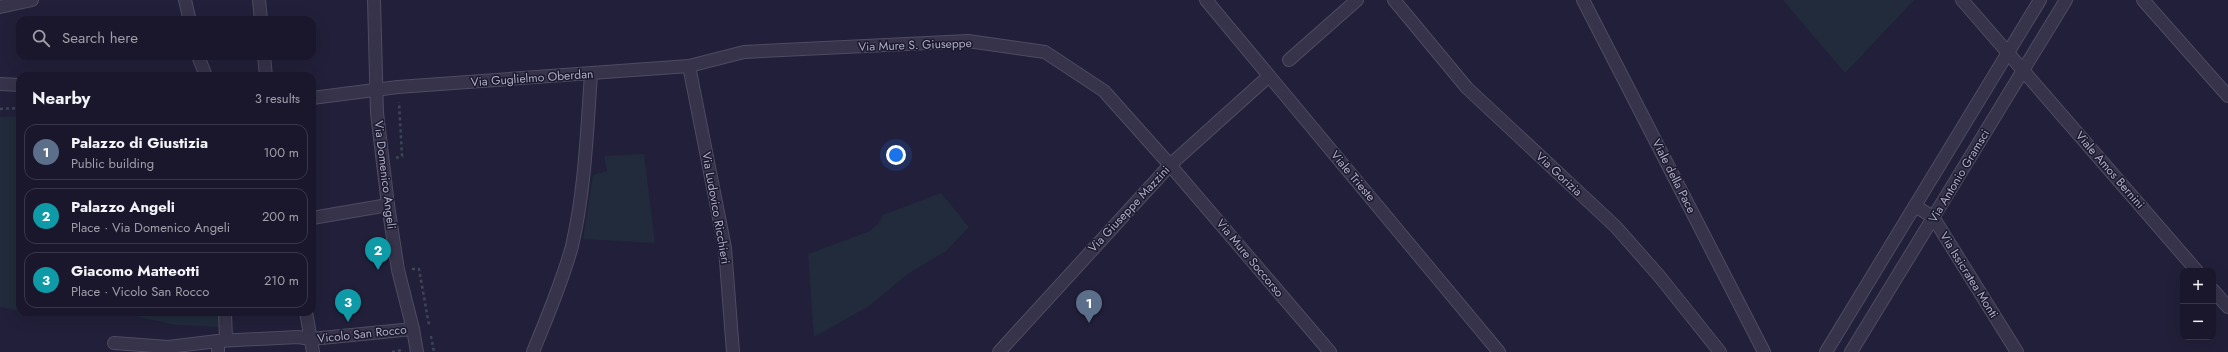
<!DOCTYPE html>
<meta charset="utf-8">
<style>
body{margin:0;font-family:Jost,sans-serif;background:#272438;color:#f1f3f6}
.controls{position:absolute;right:12px;bottom:12px;display:grid;overflow:hidden;border-radius:8px;box-shadow:0 4px 16px #0002}
.controls button{width:36px;height:36px;display:grid;place-items:center;padding:0;border:0;border-bottom:1px solid #383648;background:#1a172c;color:#f1f3f6;font:20px sans-serif}
.you{position:absolute;left:896px;top:155px;width:14px;height:14px;margin:-10px;border:3px solid #fff;border-radius:50%;background:#1a73e8;box-shadow:0 0 0 6px #1a73e833}
.badge{display:grid;place-items:center;width:26px;height:26px;border-radius:50%;background:#7c3aed;color:#fff;font-size:13px;font-weight:700}
.pin{position:absolute;translate:-50% -33px;filter:drop-shadow(0 1px 2px #0008)}
.pin::after{content:'';position:absolute;top:21px;width:14px;height:12px;background:inherit;clip-path:polygon(0 0,100% 0,50% 100%)}
.list{margin:0;padding:0;list-style:none}
h2{display:flex;justify-content:space-between;align-items:center;height:52px;margin:0;padding:0 16px;font-size:17px}
h2 small{font-size:13px;font-weight:400;color:#9f9fa9}
.list li{display:grid;grid-template-columns:26px 1fr auto;gap:12px;align-items:center;box-sizing:border-box;height:56px;margin:0 8px 8px;padding:0 8px;border:1px solid #383648;border-radius:12px}
.list b{display:block;font-size:15px;white-space:nowrap}
.list p{margin:0;font-size:13px;white-space:nowrap;color:#9f9fa9}
.list em{font-size:13px;font-style:normal;color:#9f9fa9}
.icon{flex:none;width:22px;height:22px;fill:none;stroke:currentColor;stroke-width:2;stroke-linecap:round;stroke-linejoin:round}
.map{position:relative;flex:none;width:2228px;height:352px;overflow:hidden}
.search{position:absolute;background:#1a172c;box-shadow:0 4px 16px #0002;left:16px;top:16px;width:300px;height:44px;display:flex;align-items:center;gap:10px;box-sizing:border-box;padding:0 14px;border-radius:12px;color:#9f9fa9;font-size:15px}
.panel{position:absolute;background:#1a172c;box-shadow:0 4px 16px #0002;left:16px;top:72px;width:300px;height:244px;border-radius:12px}
.map>svg:first-child{display:block}
.green{fill:#212b3b}
.lines{fill:none;stroke-linecap:round;stroke-linejoin:round}
.pedestrian-casing{stroke:#4e4b62;stroke-width:14}
.minor-casing{stroke:#4e4b62;stroke-width:14}
.tertiary-casing{stroke:#4e4b62;stroke-width:14}
.path{stroke:#3c4655;stroke-width:2.5;stroke-dasharray:3 3;stroke-linecap:butt}
.pedestrian{stroke:#36334a;stroke-width:12}
.minor{stroke:#36334a;stroke-width:12}
.tertiary{stroke:#36334a;stroke-width:12}
.labels{text-anchor:middle;dominant-baseline:central;stroke-width:3;stroke-linejoin:round;paint-order:stroke}
.street-label{font-size:12px;fill:#b1aec7;stroke:#1b192f}
</style>
<div class="map">
<svg width="2228" height="352" viewBox="0 0 2228 352">
<rect width="100%" height="100%" fill="#221f3a"/>
<!-- green -->
<g class="green">
<polygon points="1783,0 1914,0 1845,73"/>
<polygon points="20,116 20,311 0,307 0,117"/>
<polygon points="644,154 655,243 583,239 593,175 607,171 604,156"/>
<polygon points="941,193 969,227 946,251 909,273 869,306 814,337 808,254 870,231 878,224 883,215"/>
<polygon points="118,312 219,312 220,327 175,325"/>
</g>
<g class="lines">
<!-- pedestrian casing -->
<g class="pedestrian-casing">
<g id="pedestrian">
<polyline points="198,56 206,76"/>
<polyline points="312,218 388,205"/>
<polyline points="225,312 226,340"/>
<polyline points="218,341 298,337 311,339 413,329"/>
</g>
</g>
<!-- minor casing -->
<g class="minor-casing">
<g id="minor">
<polyline points="185,0 189,17"/>
<polyline points="259,0 261,20"/>
<polyline points="374,0 377,113 388,205 398,270 413,329 417,352"/>
<polyline points="1206,0 1499,352"/>
<polyline points="1394,0 1467,88 1616,227 1660,277 1720,352"/>
<polyline points="1962,0 2197,271"/>
<polyline points="2143,0 2228,96"/>
<polyline points="0,7 32,0"/>
<polyline points="264,56 266,76"/>
<polyline points="1289,60 1357,0"/>
<polyline points="689,66 725,248 733,352"/>
<polyline points="0,84 20,85"/>
<polyline points="312,98 398,87 689,66 744,52 968,41 1045,52 1104,91 1170,165 1330,352"/>
<polyline points="1915,206 1933,217 2017,352"/>
<polyline points="2213,290 2228,307"/>
<polyline points="306,312 313,352"/>
<polyline points="114,343 168,347 218,341 218,352"/>
<path d="M533,352C547,317 562,283 572,246C585,190 587,131 591,74"/>
<polyline points="999,352 1170,165 1269,76"/>
</g>
</g>
<!-- tertiary casing -->
<g class="tertiary-casing">
<g id="tertiary">
<polyline points="1583,0 1764,352"/>
<polyline points="1826,352 2040,0"/>
<polyline points="1851,352 2066,0"/>
</g>
</g>
<!-- path -->
<g class="path">
<polyline points="0,109 20,108"/>
<polyline points="396,158 402,156 399,102"/>
<polyline points="412,269 419,269 429,325"/>
<polyline points="431,336 434,352"/>
<polyline points="392,352 402,350"/>
</g>
<!-- pedestrian -->
<use href="#pedestrian" class="pedestrian"/>
<!-- minor -->
<use href="#minor" class="minor"/>
<!-- tertiary -->
<use href="#tertiary" class="tertiary"/>
</g>
<g class="labels">
<!-- street labels -->
<g class="street-label">
<text transform="translate(915 45) rotate(-2)">Via Mure S. Giuseppe</text>
<text transform="translate(532 78) rotate(-4)">Via Guglielmo Oberdan</text>
<text transform="translate(2110 170) rotate(49)">Viale Amos Bernini</text>
<text transform="translate(1559 174) rotate(43)">Via Gorizia</text>
<text transform="translate(385 175) rotate(83)">Via Domenico Angeli</text>
<text transform="translate(1353 176) rotate(50)">Viale Trieste</text>
<text transform="translate(1674 176) rotate(63)">Viale della Pace</text>
<text transform="translate(1959 176) rotate(-59)">Via Antonio Gramsci</text>
<text transform="translate(716 208) rotate(80)">Via Ludovico Ricchieri</text>
<text transform="translate(1129 209) rotate(-47)">Via Giuseppe Mazzini</text>
<text transform="translate(1250 258) rotate(50)">Via Mure Soccorso</text>
<text transform="translate(1969 275) rotate(58)">Via Issicratea Monti</text>
<text transform="translate(362 334) rotate(-6)">Vicolo San Rocco</text>
</g>
</g>
</svg>
<div class="controls">
<button>+</button>
<button>−</button>
</div>
<div class="you"></div>
<div class="pin badge" style="left:1089px;top:323px;background:#5c6f8a">1</div>
<div class="pin badge" style="left:378px;top:270px;background:#0f9aa8">2</div>
<div class="pin badge" style="left:348px;top:322px;background:#0f9aa8">3</div>
<div class="search"><svg class="icon" aria-label="search" viewBox="0 0 24 24"><circle cx="10" cy="10" r="6"/><path d="M15 15l6 6"/></svg>Search here</div>
<section class="panel">
<h2>Nearby<small>3 results</small></h2>
<ul class="list">
<li><span class="badge" style="background:#5c6f8a">1</span><div><b>Palazzo di Giustizia</b><p>Public building</p></div><em>100 m</em></li>
<li><span class="badge" style="background:#0f9aa8">2</span><div><b>Palazzo Angeli</b><p>Place · Via Domenico Angeli</p></div><em>200 m</em></li>
<li><span class="badge" style="background:#0f9aa8">3</span><div><b>Giacomo Matteotti</b><p>Place · Vicolo San Rocco</p></div><em>210 m</em></li>
</ul>
</section>
</div>
